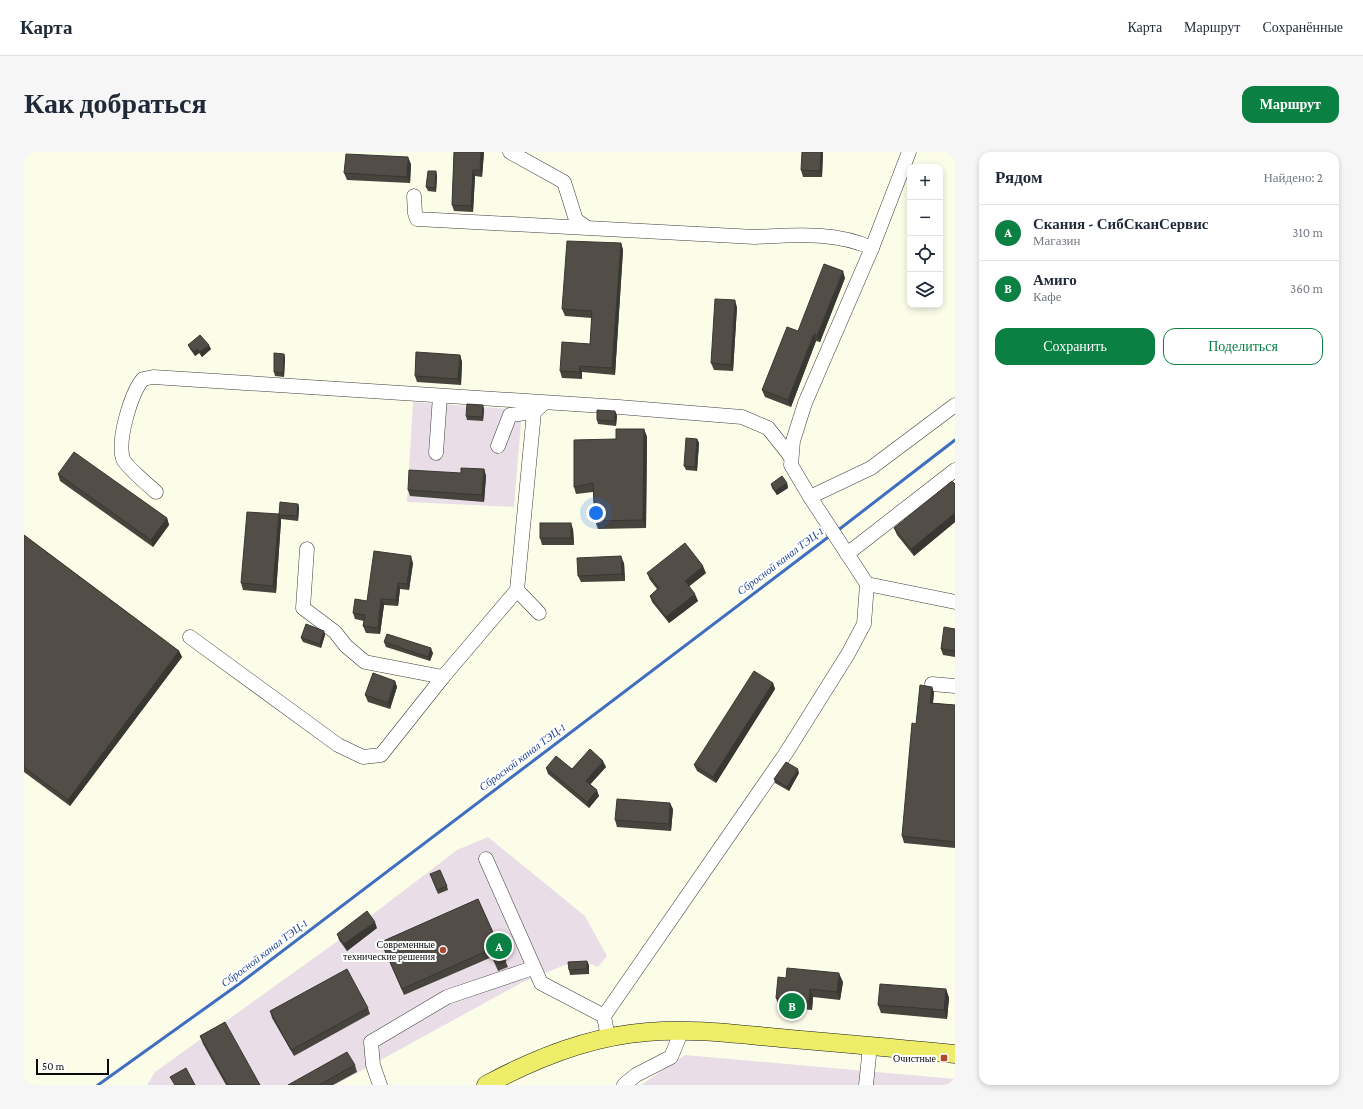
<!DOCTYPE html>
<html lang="ru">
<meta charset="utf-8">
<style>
body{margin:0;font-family:"Crimson Pro",serif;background:#f6f6f7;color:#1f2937}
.controls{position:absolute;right:12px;top:12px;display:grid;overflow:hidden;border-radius:8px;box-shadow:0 2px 6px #0003}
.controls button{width:36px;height:36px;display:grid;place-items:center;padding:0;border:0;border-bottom:1px solid #e0e1e3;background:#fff;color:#1f2937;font:20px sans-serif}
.scale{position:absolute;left:12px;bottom:10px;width:73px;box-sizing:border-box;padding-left:4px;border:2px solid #0a0a0a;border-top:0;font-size:11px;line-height:14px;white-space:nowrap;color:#0a0a0a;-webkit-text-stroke:3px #fff;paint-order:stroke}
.you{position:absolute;left:572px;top:361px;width:14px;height:14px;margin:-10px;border:3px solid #fff;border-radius:50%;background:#1a73e8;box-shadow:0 0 0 6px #1a73e833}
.badge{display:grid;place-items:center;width:26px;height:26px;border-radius:50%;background:#0b8043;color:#fff;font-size:13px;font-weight:700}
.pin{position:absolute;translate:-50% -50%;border:2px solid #fff;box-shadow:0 1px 4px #0006}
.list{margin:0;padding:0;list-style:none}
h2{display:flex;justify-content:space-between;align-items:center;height:52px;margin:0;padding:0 16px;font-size:17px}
h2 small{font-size:13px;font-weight:400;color:#747a83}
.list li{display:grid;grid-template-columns:26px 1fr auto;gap:12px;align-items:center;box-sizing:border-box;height:56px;padding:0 16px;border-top:1px solid #e0e1e3}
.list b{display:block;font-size:15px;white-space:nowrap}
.list p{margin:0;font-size:13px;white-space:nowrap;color:#747a83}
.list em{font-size:13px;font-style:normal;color:#747a83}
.actions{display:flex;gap:8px;padding:12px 16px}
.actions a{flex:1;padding:9px 0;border:1px solid #0b8043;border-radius:12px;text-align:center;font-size:14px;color:#0b8043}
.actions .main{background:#0b8043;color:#fff}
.icon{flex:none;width:22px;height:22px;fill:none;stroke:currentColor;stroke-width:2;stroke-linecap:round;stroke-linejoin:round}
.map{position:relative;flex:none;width:931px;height:933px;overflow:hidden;border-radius:12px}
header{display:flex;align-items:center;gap:24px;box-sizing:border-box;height:56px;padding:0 20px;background:#fff;border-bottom:1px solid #e0e1e3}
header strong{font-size:19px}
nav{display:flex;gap:22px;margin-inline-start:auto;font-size:14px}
.intro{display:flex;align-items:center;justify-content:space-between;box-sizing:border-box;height:96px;padding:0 24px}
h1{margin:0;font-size:28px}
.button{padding:10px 18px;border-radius:12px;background:#0b8043;color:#fff;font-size:14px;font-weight:700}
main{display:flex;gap:24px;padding:0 24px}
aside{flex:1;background:#fff;border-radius:12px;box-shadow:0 2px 6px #0003}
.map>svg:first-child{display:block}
.industrial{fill:#e9dee7}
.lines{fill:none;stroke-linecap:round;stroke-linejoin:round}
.stream{stroke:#3f6ec1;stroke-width:3}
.minor-casing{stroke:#3d3d3d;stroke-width:15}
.major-casing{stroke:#1b1b1b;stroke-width:19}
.minor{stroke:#fff;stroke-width:14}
.major{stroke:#eded69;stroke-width:18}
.wall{fill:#47433d}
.shaded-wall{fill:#393732}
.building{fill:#524e47;stroke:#393732}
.poi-dot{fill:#ae472e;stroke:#fff;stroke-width:1.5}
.labels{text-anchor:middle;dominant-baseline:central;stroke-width:4;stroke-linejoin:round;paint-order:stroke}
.poi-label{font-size:10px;fill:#0a0a0a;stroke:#fff;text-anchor:end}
.water-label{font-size:11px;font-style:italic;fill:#1f4390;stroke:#fff}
</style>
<header>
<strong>Карта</strong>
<nav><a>Карта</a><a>Маршрут</a><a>Сохранённые</a></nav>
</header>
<div class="intro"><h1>Как добраться</h1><a class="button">Маршрут</a></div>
<main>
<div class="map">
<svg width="931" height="933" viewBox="0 0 931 933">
<rect width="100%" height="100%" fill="#fcfde9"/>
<!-- industrial -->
<g class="industrial">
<polygon points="389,250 498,258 490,355 383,350"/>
<polygon points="464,685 561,764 583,804 574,815 567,812 541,813 499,830 311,933 123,933 131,920 315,788 433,698"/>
<polygon points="661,903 931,927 931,933 617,933"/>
</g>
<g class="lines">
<!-- stream -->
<g class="stream">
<polyline points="813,379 931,288"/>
<polyline points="74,933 215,832 807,383"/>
</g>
<!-- minor casing -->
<g class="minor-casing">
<g id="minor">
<polyline points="486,0 540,30 552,68 562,75"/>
<path d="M390,44L391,61L393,67L731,85C770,83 811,79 848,96"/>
<polyline points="474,294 486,263 510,260"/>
<polyline points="412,301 416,244"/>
<path d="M132,340C125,334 101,313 99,307C93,288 107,241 119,227L129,225L595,255L718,265L744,276L767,305"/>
<polyline points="786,345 847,316 931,253"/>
<polyline points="283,397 279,456 311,480 322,494 341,510 419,525"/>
<polyline points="823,402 931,318"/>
<polyline points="843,432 931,450"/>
<polyline points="493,438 515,461"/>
<polyline points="166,485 314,593 339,605 357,603 419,525 493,438 510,260 520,251"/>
<polyline points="908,532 931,534"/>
<polyline points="462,707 517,831 580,864"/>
<polyline points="584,886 580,864 762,601 824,502 840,472 843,432 786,345 767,313 769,289 781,251 848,96 885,0"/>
<polyline points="356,933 349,913 347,890 423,845 509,816"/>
<polyline points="600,933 612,923 647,905 658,878"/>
<polyline points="842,933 846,894"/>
</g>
</g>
<!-- major casing -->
<g class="major-casing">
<path id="major" d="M462,933C510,907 568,884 623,880C667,876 711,882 756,886C814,891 873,896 931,902"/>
</g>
<!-- minor -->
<use href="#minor" class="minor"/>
<!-- major -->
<use href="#major" class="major"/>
</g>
<!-- wall -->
<g class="wall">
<polygon points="430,0 460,0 458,25 451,24 449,60 430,59 428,53"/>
<polygon points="799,0 798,25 779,25 777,18"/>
<polygon points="387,12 386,31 323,28 320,21"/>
<polygon points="412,19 413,24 412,40 404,39 402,35"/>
<polygon points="597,91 599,98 591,223 558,220 558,227 538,226 536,219 566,192 568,166 541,164 538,157"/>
<polygon points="821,126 796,190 792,189 767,255 741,245 738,238"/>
<polygon points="713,155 709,219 690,218 687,211"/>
<polygon points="164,193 187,197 178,205 175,201 171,204 166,197"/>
<polygon points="260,202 261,206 260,225 251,224 250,220"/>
<polygon points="436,203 438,210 437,233 393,230 391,224"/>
<polygon points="460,257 459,269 443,268 442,264"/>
<polygon points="593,263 592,274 574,272 573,268"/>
<polygon points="620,277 623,285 622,376 574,377 571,369 569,340 552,342 550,335 592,287"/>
<polygon points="673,287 675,291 673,319 662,318 660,314"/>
<polygon points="460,317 462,324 460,350 386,344 384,338 437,321"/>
<polygon points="34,322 143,366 145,373 129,395 36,329"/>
<polygon points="763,331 764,336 753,343 748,336 747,332"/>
<polygon points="931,332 931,370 890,404 873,383 870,376"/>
<polygon points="274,352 275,356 274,369 257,367 257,369 252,441 219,438 217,431 255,362"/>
<polygon points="549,377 550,393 518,393 516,386"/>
<polygon points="0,383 155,499 158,505 46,654 0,620"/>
<polygon points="389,411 385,438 376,437 374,454 360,453 356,482 342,481 339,474 340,469 331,467 329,461"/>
<polygon points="600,411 601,429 557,430 554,424"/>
<polygon points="623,421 682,421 665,434 674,449 645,471 628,450 626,444 633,437 626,428"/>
<polygon points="931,477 931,505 919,503 917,497"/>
<polygon points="300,479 301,483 297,496 279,490 277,486"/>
<polygon points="360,490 409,501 406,509 362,495"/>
<polygon points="371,529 373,535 366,557 344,550 341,543"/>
<polygon points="749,531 751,537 692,631 673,619 670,613"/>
<polygon points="908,535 910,541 909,551 931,553 931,696 880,691 878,684 892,572"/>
<polygon points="582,615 566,632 575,644 565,656 524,622 522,616 548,617"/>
<polygon points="775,621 765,639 751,631 750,627"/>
<polygon points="649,657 647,679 593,675 591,668"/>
<polygon points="408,727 423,734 424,738 414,742"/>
<polygon points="454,747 484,815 474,819 468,805 380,843 357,790"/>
<polygon points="353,776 323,799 315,788 313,782"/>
<polygon points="565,813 565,822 546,823 545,818"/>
<polygon points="762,826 819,830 816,848 789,845 788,858 755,855 752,846"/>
<polygon points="922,837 925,846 923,867 857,861 854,853"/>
<polygon points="344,856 346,862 270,904 248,866 246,859"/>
<polygon points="176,884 236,933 202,933 179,892"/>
<polygon points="331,913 333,920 309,933 264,933"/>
</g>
<!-- shaded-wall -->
<g class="shaded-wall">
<polygon points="457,0 460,0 458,25 456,18"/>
<polygon points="797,0 799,0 798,25 796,19"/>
<polygon points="384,5 387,12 386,31 383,25"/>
<polygon points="449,18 451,24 449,60 447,54"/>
<polygon points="412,19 413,24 412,40 411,36"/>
<polygon points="597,91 599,98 591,223 588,216"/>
<polygon points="819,119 821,126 796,190 793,184"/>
<polygon points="711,148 713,155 709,219 707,213"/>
<polygon points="790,182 792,189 767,255 764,248"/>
<polygon points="185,193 187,197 178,205 176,200"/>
<polygon points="173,197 175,201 171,204 170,200"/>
<polygon points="260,202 261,206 260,225 259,221"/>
<polygon points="436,203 438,210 437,233 434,227"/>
<polygon points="556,214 558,220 558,227 555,220"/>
<polygon points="459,253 460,257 459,269 458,265"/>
<polygon points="591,259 593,263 592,274 591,269"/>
<polygon points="620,277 623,285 622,376 619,368"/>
<polygon points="673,287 675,291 673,319 671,315"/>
<polygon points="460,317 462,324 460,350 458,343"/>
<polygon points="763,331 764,336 753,343 751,339"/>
<polygon points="274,352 275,356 274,369 273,364"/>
<polygon points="931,361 931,370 890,404 887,397"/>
<polygon points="255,362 257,369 252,441 249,434"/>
<polygon points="143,366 145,373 129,395 127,388"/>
<polygon points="547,371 549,377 550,393 547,386"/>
<polygon points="387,404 389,411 385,438 383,432"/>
<polygon points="597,404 600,411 601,429 598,422"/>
<polygon points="679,414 682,421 663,436 661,429"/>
<polygon points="374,431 376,437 374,454 372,448"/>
<polygon points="671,442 674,449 645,471 642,465"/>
<polygon points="357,447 360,453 356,482 354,476"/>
<polygon points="300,479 301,483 297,496 296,492"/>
<polygon points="407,496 409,501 406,509 404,505"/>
<polygon points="155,499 158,505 46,654 44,648"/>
<polygon points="371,529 373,535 366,557 364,551"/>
<polygon points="749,531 751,537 692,631 689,625"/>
<polygon points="908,535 910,541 908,557 906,551"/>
<polygon points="579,609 582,615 564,635 562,629"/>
<polygon points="774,617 775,621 765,639 763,635"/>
<polygon points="573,638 575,644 565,656 563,650"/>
<polygon points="646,651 649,657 647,679 645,672"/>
<polygon points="351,770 353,776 323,799 320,792"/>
<polygon points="563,809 565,813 565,822 563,817"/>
<polygon points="815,821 819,830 816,848 813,840"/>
<polygon points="786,837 789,845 788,858 785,850"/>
<polygon points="922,837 925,846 923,867 920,858"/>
</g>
<!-- building -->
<g class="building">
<polygon points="430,0 457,0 456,18 449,18 447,54 428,53"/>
<polygon points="778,0 797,0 796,19 777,18"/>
<polygon points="322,2 384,5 383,25 320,21"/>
<polygon points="404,19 412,19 411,36 402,35"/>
<polygon points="543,89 597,91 588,216 556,214 555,220 536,219 538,190 566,192 568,159 538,157"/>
<polygon points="800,112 819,119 793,184 790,182 764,248 738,238 763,175 774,179"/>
<polygon points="691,147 711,148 707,213 687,211"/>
<polygon points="176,183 185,193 176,200 173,197 170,200 164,193"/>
<polygon points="392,200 436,203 434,227 391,224"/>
<polygon points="250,201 260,202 259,221 250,220"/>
<polygon points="443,252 459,253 458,265 442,264"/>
<polygon points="573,258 591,259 591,269 573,268"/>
<polygon points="592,277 620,277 619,368 571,369 569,331 550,335 550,288 592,287"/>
<polygon points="662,286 673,287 671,315 660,314"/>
<polygon points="50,300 143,366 127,388 34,322"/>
<polygon points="437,316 460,317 458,343 384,338 385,318 437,321"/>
<polygon points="758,324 763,331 751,339 747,332"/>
<polygon points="928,329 931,332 931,361 887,397 870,376"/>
<polygon points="256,350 274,352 273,364 255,363"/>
<polygon points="223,360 255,362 249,434 217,431"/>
<rect x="516" y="371" width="31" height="15"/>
<polygon points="0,383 155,499 44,648 0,615"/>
<polygon points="661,391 679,414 661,429 671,442 642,465 626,444 635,436 623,421"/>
<polygon points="350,399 387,404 383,432 374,431 372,448 357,447 354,476 339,474 341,463 329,461 331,447 343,449"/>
<polygon points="597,404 598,422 554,424 553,406"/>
<polygon points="282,472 300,479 296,492 277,486"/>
<polygon points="920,475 931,477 931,499 917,497"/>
<polygon points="363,482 407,496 404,505 360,490"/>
<polygon points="730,519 749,531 689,625 670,613"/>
<polygon points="349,521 371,529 364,551 341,543"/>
<polygon points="896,533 908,535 906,551 931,553 931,690 878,684 888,571 892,572"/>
<polygon points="566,597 579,609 562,629 573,638 563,650 522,616 532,604 548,617"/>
<polygon points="762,610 774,617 763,635 750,627"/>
<polygon points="593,647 646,651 645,672 591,668"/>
<polygon points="416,718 423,734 413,738 406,722"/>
<polygon points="454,747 482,809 472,812 465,798 378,837 357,790"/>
<polygon points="343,759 351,770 320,792 313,782"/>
<polygon points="563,809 563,817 545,818 544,810"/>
<polygon points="763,816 815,821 813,840 786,837 785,850 752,846 754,825 762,826"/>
<polygon points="323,817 344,856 267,898 246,859"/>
<polygon points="856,832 922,837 920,858 854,853"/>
<polygon points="201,870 236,933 204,933 176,884"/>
<polygon points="323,900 331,913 295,933 264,933"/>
<polygon points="162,916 171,933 151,933 146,925"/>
</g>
<!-- markers -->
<g class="poi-dot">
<circle cx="419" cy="798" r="4"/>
<rect x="916" y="902" width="8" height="8" rx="2"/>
</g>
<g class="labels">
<!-- poi labels -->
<g class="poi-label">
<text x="411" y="792">Современные<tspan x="411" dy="12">технические решения</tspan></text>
<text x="912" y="906">Очистные</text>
</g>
<!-- water labels -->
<g class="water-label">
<text transform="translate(756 409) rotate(-37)">Сбросной канал ТЭЦ-1</text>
<text transform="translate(498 605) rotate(-37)">Сбросной канал ТЭЦ-1</text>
<text transform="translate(240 801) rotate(-37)">Сбросной канал ТЭЦ-1</text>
</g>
</g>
</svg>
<div class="controls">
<button>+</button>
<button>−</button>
<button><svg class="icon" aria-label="locate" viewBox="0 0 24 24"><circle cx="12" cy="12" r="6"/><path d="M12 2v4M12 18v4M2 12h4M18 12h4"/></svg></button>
<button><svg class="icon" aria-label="layers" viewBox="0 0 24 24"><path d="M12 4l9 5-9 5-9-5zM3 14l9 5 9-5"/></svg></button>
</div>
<div class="scale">50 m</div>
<div class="you"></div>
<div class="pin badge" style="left:475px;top:794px">A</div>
<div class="pin badge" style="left:768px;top:854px">B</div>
</div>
<aside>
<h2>Рядом<small>Найдено: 2</small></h2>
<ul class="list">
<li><span class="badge">A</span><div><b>Скания - СибСканСервис</b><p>Магазин</p></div><em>310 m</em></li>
<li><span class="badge">B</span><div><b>Амиго</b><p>Кафе</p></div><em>360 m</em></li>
</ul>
<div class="actions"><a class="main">Сохранить</a><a>Поделиться</a></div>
</aside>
</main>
